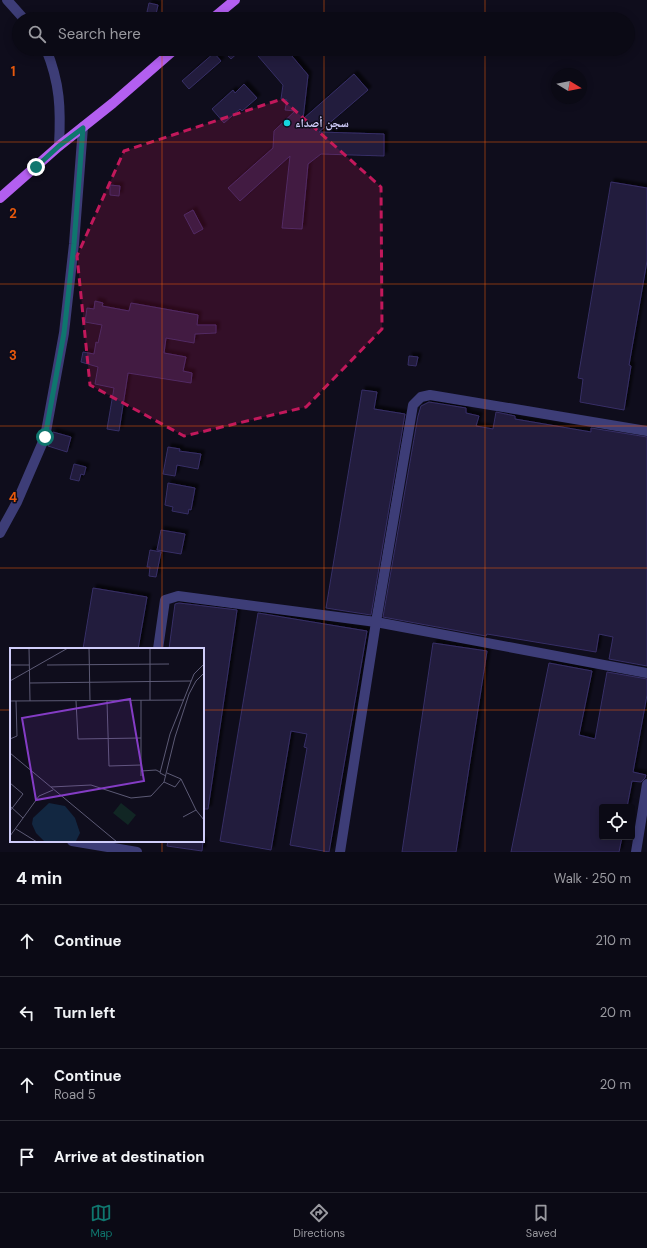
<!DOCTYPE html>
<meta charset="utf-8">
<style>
body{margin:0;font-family:"DM Sans","Noto Naskh Arabic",sans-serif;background:#14131e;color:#f1f3f6}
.controls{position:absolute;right:12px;bottom:12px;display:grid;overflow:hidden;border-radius:4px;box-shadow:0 2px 10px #0003}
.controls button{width:36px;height:36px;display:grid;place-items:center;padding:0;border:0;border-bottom:1px solid #2b2b34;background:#0b0a15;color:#f1f3f6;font:20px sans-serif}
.compass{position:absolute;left:551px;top:68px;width:36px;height:36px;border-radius:50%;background:#0b0a15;box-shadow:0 2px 10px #0003;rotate:100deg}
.stop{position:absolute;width:12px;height:12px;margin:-9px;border:3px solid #0f766e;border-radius:50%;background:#fff}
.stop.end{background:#0f766e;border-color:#fff;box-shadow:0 1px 4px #0008}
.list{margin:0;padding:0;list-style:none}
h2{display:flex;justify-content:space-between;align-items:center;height:52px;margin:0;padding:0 16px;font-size:17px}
h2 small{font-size:13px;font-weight:400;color:#9a9aa0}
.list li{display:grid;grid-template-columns:26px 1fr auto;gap:12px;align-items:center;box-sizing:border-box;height:72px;padding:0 16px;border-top:1px solid #2b2b34}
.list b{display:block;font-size:15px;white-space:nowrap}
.list p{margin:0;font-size:13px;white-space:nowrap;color:#9a9aa0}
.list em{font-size:13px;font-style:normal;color:#9a9aa0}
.icon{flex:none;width:22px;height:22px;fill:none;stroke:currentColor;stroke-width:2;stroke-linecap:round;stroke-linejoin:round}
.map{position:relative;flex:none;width:647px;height:852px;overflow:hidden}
.search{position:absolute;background:#0b0a15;box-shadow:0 2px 10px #0003;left:12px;right:12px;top:12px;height:44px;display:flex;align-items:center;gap:10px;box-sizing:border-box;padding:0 14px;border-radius:22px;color:#9a9aa0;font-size:15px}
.sheet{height:340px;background:#0b0a15}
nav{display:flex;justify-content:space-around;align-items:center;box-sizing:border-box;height:56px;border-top:1px solid #2b2b34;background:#0b0a15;font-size:11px;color:#9a9aa0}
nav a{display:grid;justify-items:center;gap:2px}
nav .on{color:#0f766e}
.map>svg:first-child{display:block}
.building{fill:#201b3c;stroke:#372f66;filter:url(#shadow)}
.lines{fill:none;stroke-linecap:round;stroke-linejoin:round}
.minor{stroke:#3d3d77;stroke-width:10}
.major{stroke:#b35ff0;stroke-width:10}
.route{stroke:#0f766e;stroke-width:5}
.marked{fill:#c2185b;fill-opacity:0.2;stroke:#c2185b;stroke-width:3;stroke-dasharray:8 5;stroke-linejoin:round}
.grid{fill:none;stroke:#e8590c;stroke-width:1;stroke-opacity:0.55}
.poi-dot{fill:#15d5df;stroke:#0f0d1c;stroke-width:1.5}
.labels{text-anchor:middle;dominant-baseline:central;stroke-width:3;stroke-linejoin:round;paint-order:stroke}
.poi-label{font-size:12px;font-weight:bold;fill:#d0cdfa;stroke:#0f0d1c;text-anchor:start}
.inset-road{fill:none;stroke:#5c5a75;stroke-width:1}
.view{fill:#843cc5;fill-opacity:0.15;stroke:#843cc5;stroke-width:2}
.inset-edge{fill:none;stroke:#d0cdfa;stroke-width:2}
.grid-label{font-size:13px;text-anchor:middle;font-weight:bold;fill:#e8590c;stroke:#0f0d1c;stroke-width:3;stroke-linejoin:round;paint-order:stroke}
</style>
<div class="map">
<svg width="647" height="852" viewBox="0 0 647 852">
<defs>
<filter id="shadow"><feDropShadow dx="3.5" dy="-3.5" stdDeviation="1" flood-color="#0009"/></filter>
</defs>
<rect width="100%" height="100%" fill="#0f0d1c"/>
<!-- building -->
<g class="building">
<polygon points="149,3 158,5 156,14 147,12"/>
<polygon points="221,49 242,49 231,59"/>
<polygon points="266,49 286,49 308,75 303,119 354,74 368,90 319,132 384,134 384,156 321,154 308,164 302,229 282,228 290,156 240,201 228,188 273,148 274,131 295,111 285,110 287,100 281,99 283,85 258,56"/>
<polygon points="214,53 221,61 189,89 182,81"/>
<polygon points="244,84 257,98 242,111 240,109 224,123 212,109 233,90 235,93"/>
<polygon points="611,182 647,188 647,261 629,365 631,366 624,410 580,402 583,379 578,378"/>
<polygon points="110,185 120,186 119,196 110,195"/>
<polygon points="193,210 203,229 194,234 184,215"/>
<polygon points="95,301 103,303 102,306 129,311 131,303 198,315 197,325 216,325 216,333 195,334 194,343 166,338 164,353 186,357 183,371 192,373 191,383 128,373 119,431 107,429 114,388 95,384 98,367 81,362 83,352 94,354 96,342 98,343 102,325 85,322 87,308 94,309"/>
<polygon points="409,356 418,357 416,366 408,365"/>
<polygon points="362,390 377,392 374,409 405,414 371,615 326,608"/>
<polygon points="429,402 466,408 466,413 479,416 476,426 493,429 496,412 515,416 515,419 591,432 591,428 647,437 647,666 609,659 613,637 599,634 596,652 487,634 486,636 383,617 418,416 421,406"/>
<polygon points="53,432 71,437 67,452 48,446"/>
<polygon points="168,447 180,449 179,451 201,454 198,469 177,465 175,476 163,474"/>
<polygon points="74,464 86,467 84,475 81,474 79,481 70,479"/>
<polygon points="168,483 195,488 191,510 189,509 188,514 172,511 173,507 165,505"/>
<polygon points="161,530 185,534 181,554 157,550"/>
<polygon points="150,550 161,552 156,577 149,576 150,567 147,567"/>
<polygon points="93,588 147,597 138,649 83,649"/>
<polygon points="179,603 237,610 208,809 203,809 203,649 169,649 175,604"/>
<polygon points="258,613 367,631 329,852 290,845 307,748 304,747 307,734 291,731 271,850 220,841"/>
<polygon points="433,643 487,651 456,852 402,852"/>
<polygon points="549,663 592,671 579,735 595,739 607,672 647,679 647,695 633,772 646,775 645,778 641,782 632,781 627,807 602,807 602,837 622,837 619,852 511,852"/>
<polygon points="168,841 203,841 202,851 167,846"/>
</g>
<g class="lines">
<!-- minor -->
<g class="minor">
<polyline points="7,0 24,19"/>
<path d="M46,49C60,83 61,109 59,146"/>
<polyline points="0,533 17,502 45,437 64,333 74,244 83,127"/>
<polyline points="158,649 165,600 178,596 376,622 647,673"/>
<polyline points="72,841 137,852"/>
<polyline points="340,852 376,622 413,405 421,397 430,395 647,431"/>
<polyline points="636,852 647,784"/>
</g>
<!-- major -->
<g class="major">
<polyline points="212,19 235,0"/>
<polyline points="0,198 59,146 113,103 175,49"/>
</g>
</g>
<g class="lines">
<!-- route -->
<polyline class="route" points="36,167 59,146 83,128 74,244 64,333 45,437"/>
</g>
<!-- marked area -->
<path class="marked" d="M282,99L381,187L382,329L306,407L184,436L90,385L77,256L124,151Z"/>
<!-- grid -->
<path class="grid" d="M162,0V19M324,0V19M485,0V19M162,49V649M324,49V852M485,49V852M0,142H647M0,284H647M0,426H647M0,568H647M0,710H11M203,710H647M162,841V852"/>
<!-- markers -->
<circle class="poi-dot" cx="287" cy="123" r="4"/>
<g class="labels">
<!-- poi labels -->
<g class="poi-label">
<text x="295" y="123">سجن أصداء</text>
</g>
</g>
<!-- overview -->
<g transform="translate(10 648)">
<rect width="194" height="194" fill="#0f0d1c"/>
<path d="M111,155L126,167L118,177L103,165Z" fill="#112624"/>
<path d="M39,155L55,158L65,170L70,185L66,193L35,194L26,185L22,176L23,170Z" fill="#122741"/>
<path class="inset-road" d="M19,0L20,53M79,0L80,53M140,0V52M0,17H19M37,17L159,16M0,33L58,0M20,35L181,33M131,52V128M0,53L174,52M66,53L68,91L131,90M97,53L99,118L131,117M0,91L7,88L6,53M0,105L107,194M131,123L146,122L150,124M157,125L171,131L186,162L194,172M156,128L150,125L160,86L184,26L194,16M154,134L165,139L171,131M0,135L13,146L0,163M41,139L81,137L121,150L141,148L154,134L165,89L179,46L186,33L194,25M0,158L13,170M173,169L186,162M6,181L27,194M0,188L29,148L43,142"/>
<path class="view" d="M120,51L134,133L26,152L12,70Z"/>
<rect width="194" height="194" class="inset-edge"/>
</g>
<g class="grid-label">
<text x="13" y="76">1</text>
<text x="13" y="218">2</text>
<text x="13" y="360">3</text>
<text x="13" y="502">4</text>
</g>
</svg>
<div class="controls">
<button><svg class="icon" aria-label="locate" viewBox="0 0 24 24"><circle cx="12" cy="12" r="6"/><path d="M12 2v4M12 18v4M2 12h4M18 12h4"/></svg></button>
</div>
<svg class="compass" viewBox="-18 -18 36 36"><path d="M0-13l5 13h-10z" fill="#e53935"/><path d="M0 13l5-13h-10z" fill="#9a9aa0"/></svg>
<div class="stop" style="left:45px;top:437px"></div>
<div class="stop end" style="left:36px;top:167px"></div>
<div class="search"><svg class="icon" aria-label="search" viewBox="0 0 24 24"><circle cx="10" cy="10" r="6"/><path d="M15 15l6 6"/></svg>Search here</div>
</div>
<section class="sheet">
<h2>4 min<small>Walk · 250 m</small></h2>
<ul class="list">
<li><svg class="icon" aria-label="ahead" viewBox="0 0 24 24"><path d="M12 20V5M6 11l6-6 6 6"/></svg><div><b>Continue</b></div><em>210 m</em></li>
<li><svg class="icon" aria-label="left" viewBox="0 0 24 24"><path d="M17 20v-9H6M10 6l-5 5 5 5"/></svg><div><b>Turn left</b></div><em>20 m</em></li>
<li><svg class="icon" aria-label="ahead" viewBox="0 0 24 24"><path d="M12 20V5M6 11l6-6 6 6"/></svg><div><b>Continue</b><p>Road 5</p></div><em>20 m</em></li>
<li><svg class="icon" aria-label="arrive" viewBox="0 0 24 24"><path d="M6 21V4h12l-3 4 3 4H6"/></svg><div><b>Arrive at destination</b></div></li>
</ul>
</section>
<nav>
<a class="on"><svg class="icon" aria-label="map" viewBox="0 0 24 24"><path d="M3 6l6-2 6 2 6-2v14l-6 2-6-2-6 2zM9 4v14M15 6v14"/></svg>Map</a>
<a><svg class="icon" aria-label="directions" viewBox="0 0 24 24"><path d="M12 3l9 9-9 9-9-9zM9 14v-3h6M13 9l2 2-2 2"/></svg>Directions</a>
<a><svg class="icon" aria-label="saved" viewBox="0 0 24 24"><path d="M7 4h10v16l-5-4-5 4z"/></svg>Saved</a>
</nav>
